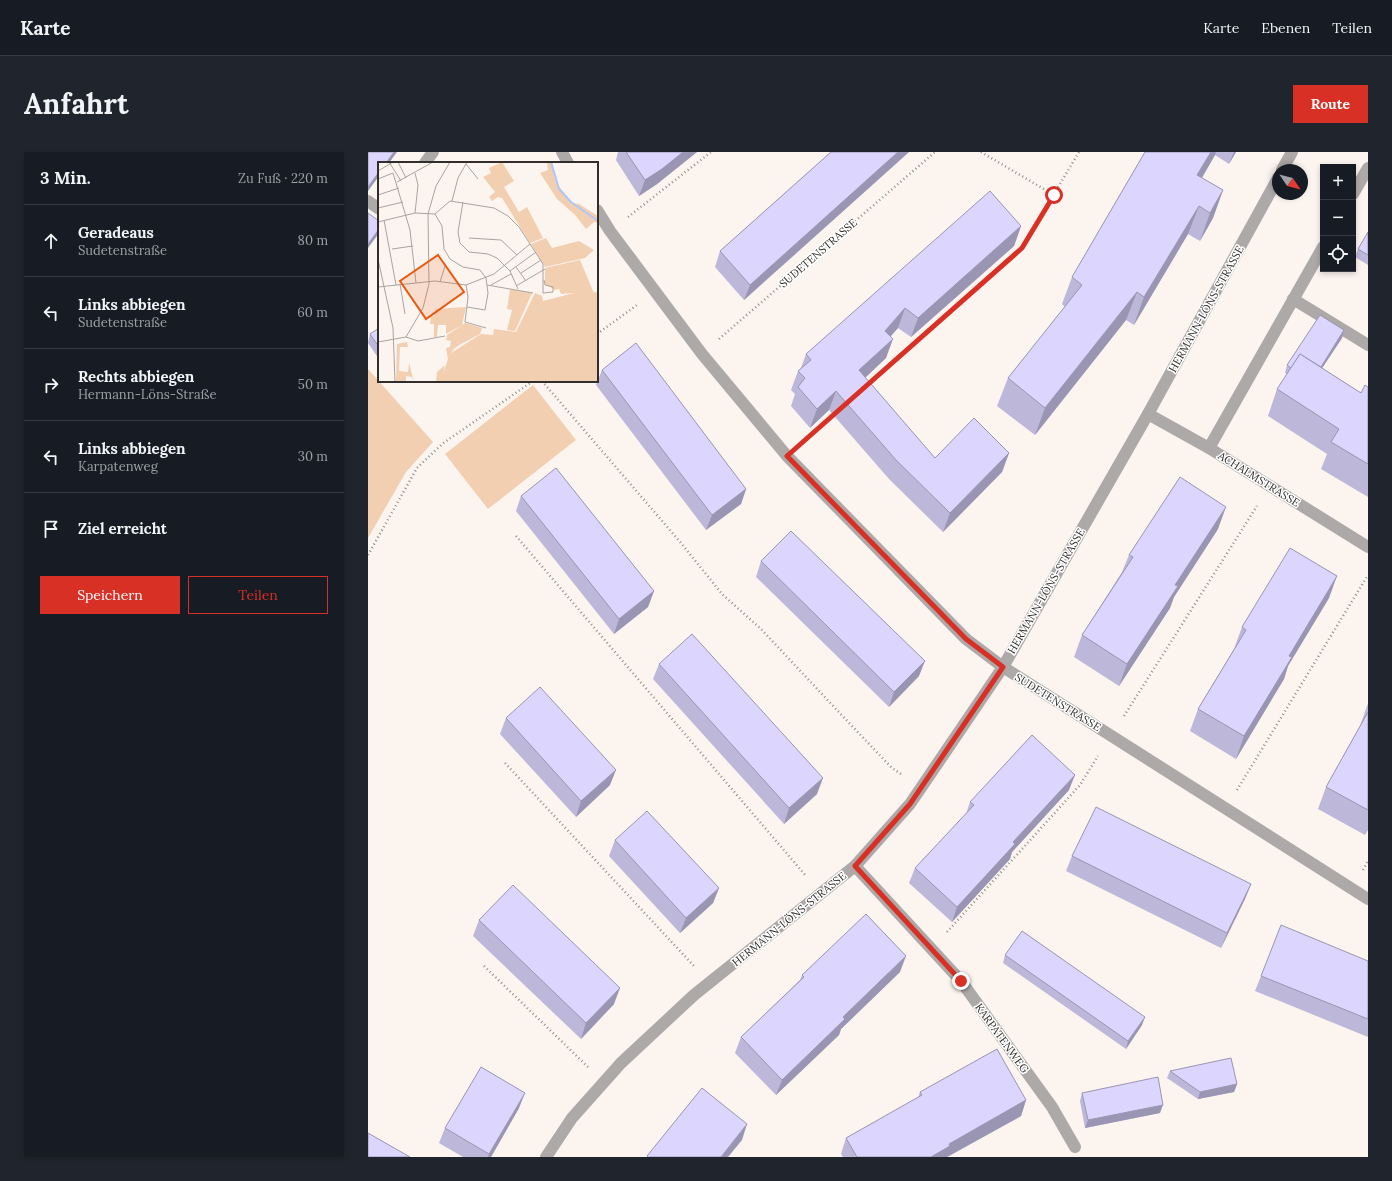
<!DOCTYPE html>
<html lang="de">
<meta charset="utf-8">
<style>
body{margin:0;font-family:Lora,serif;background:#20242c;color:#f1f3f6}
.controls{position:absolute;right:12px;top:12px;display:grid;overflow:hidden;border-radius:0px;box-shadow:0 2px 6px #0003}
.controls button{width:36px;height:36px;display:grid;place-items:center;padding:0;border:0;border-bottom:1px solid #363941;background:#171b24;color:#f1f3f6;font:20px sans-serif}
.compass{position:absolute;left:904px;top:12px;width:36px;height:36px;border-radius:50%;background:#171b24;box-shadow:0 2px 6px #0003;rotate:125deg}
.stop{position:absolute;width:12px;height:12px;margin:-9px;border:3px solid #d93025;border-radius:50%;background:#fff}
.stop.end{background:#d93025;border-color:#fff;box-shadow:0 1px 4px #0008}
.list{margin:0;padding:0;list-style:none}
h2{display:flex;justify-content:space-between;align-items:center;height:52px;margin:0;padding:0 16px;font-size:17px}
h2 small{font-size:13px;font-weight:400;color:#9ea1a6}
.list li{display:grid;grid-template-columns:26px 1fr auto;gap:12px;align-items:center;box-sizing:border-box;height:72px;padding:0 16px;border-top:1px solid #363941}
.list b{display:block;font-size:15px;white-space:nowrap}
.list p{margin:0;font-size:13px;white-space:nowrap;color:#9ea1a6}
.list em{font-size:13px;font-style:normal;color:#9ea1a6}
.actions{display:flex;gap:8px;padding:12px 16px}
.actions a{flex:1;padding:9px 0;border:1px solid #d93025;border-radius:0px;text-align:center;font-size:14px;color:#d93025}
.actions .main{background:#d93025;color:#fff}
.icon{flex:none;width:22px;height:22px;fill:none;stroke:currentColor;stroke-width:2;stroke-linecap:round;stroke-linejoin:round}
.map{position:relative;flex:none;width:1000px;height:1005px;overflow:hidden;border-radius:0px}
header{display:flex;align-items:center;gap:24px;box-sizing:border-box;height:56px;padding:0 20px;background:#171b24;border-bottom:1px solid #363941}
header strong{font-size:19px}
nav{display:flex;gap:22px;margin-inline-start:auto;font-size:14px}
.intro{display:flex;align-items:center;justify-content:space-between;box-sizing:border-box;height:96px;padding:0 24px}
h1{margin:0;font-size:28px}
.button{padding:10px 18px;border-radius:0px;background:#d93025;color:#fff;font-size:14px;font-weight:700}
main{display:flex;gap:24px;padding:0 24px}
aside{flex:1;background:#171b24;border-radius:0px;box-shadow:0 2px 6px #0003}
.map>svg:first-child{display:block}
.green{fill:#f3cfb1}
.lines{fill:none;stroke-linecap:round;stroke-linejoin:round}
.path{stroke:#938e8a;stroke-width:2.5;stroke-dasharray:1 3;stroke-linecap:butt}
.minor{stroke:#aea9a9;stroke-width:12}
.wall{fill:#bdb7da}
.shaded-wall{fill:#9a95b2}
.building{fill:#dcd5fe;stroke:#9a95b2}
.route{stroke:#d93025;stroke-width:5}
.labels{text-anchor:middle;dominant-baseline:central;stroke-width:3;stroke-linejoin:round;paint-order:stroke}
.street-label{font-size:11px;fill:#302d2b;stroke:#fff}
.inset-river{fill:none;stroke:#acc9f9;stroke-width:2}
.inset-road{fill:none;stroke:#aaa4a1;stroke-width:1}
.view{fill:#e8590c;fill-opacity:0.15;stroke:#e8590c;stroke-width:2}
.inset-edge{fill:none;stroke:#302d2b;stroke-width:2}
</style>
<header>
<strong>Karte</strong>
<nav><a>Karte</a><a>Ebenen</a><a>Teilen</a></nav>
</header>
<div class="intro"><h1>Anfahrt</h1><a class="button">Route</a></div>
<main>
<aside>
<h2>3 Min.<small>Zu Fuß · 220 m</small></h2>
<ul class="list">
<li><svg class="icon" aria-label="ahead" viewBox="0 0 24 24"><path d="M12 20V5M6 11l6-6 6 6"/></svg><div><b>Geradeaus</b><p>Sudetenstraße</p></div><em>80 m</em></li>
<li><svg class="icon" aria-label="left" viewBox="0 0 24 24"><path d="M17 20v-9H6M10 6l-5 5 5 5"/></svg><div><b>Links abbiegen</b><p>Sudetenstraße</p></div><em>60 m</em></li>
<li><svg class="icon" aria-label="right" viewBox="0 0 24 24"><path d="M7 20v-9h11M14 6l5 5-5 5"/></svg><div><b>Rechts abbiegen</b><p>Hermann-Löns-Straße</p></div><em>50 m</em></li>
<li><svg class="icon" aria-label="left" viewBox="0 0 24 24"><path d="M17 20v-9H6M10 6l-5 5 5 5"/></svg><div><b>Links abbiegen</b><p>Karpatenweg</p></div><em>30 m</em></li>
<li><svg class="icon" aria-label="arrive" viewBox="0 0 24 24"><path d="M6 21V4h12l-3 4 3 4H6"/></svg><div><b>Ziel erreicht</b></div></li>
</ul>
<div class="actions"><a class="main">Speichern</a><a>Teilen</a></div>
</aside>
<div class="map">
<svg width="1000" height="1005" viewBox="0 0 1000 1005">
<rect width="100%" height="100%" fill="#fbf4ef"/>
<!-- green -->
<g class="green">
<polygon points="0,217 65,290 38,320 0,386"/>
<polygon points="165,233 208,288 120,357 77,302"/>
</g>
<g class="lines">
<!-- path -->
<g class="path">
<polyline points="613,0 686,43"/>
<polyline points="260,65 343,0"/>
<polyline points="229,182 269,153"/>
<polyline points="351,187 567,0"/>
<polyline points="174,229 313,391 354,442 393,477 483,573 524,616 533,622"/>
<polyline points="500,232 654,96 711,0"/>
<polyline points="435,289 466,262"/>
<polyline points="148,384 438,724"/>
<polyline points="0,403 49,316 74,292 165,229"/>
<polyline points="756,564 889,354"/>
<polyline points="137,611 326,814"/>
<polyline points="869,638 1000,423"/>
<polyline points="995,718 1000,709"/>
<polyline points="579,780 712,633 730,604"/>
<polyline points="116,814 220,915"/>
</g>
<!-- minor -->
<g class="minor">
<polyline points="194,0 200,11"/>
<polyline points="57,11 65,0"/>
<polyline points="914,18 924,0"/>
<polyline points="985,42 1000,16"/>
<polyline points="0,49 11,57"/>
<polyline points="229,58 242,79 334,202 419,304 598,487 635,515 1000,747"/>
<polyline points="925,147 1000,193"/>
<polyline points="780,262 841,296 1000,395"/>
<polyline points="841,296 955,95"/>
<polyline points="487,714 593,829 684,955 707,995"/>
<polyline points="178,1005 204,966 253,911 326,843 487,714 542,652 635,515 780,262 910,26"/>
</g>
</g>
<!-- wall -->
<g class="wall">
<polygon points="250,0 329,0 289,32 271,44 248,8"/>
<polygon points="463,0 541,0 376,148 347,115 352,99"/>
<polygon points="777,0 868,0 861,12 847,3 834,26 855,38 845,66 832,89 820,82 766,173 758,168 667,283 629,254 640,226 697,155 694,152 704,125"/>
<polygon points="653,74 646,94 543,185 530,176 523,184 518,206 497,226 567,306 641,301 634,320 575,380 521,327 461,258 442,276 423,254 427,242 423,238 430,219 433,216 438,202"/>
<polygon points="1000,80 1000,113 987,105 990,97"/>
<polygon points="11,176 11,207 0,191 2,182"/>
<polygon points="976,178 974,186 954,216 993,241 1000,235 1000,345 953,317 959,302 900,264 909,237 919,222 917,221 919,213"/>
<polygon points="234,218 378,337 373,352 338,378 228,233"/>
<polygon points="153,344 286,439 280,455 246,482 148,359"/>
<polygon points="850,377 806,445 802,456 751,534 706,505 714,483 754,420 761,403"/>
<polygon points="393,409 551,524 521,555 388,425"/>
<polygon points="961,446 920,514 916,527 868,607 822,579 830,557 866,497 874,475"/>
<polygon points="291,512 449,642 416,672 285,527"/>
<polygon points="1000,551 1000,678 997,683 950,657 958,635 992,574"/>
<polygon points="138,566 242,633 208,665 132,582"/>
<polygon points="701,638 644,700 642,707 584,770 541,731 547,716 598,662 602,650"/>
<polygon points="247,688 351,736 345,751 312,781 241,704"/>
<polygon points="704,704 883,732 877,747 853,796 698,719"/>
<polygon points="111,768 246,852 213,887 105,784"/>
<polygon points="637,803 774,873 758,897 635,811"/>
<polygon points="1000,809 1000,885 887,839 893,824"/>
<polygon points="532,820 473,877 471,883 408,943 367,901 373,885 432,828 434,823"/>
<polygon points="802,919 869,932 866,940 830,947 799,926"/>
<polygon points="552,940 658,948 653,964 579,1005 475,1005 473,1002 478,986 550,946"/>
<polygon points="714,941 792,961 717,976 712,949"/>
<polygon points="151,956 123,1005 95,1005 71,991 77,976"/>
</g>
<!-- shaded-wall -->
<g class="shaded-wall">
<polygon points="26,0 29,0 21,11 18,11"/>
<polygon points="315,0 329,0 289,32 271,44 277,28"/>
<polygon points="530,0 541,0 376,148 382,133"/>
<polygon points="843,0 848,0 847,3 819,51 829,23"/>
<polygon points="866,0 868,0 861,12"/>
<polygon points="11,20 11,24 0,39 0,35"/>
<polygon points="855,38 845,66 832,89 842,61"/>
<polygon points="831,54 820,82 766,173 776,145"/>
<polygon points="653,74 646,94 543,185 550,166"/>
<polygon points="11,77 11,81 0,96 0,92"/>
<polygon points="769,140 758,168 667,283 677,256"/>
<polygon points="537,156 530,176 510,198 517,179"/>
<polygon points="976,178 974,186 941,236 944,229"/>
<polygon points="525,187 518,206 484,238 491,218"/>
<polygon points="468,239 461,258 442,276 449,257"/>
<polygon points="641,301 634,320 575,380 582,361"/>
<polygon points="378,337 373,352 338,378 344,363"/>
<polygon points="858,355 850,377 806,445 802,456 751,534 759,512 807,433"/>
<polygon points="969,424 961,446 920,514 916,527 868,607 876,584 921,504"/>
<polygon points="286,439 280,455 246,482 251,467"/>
<polygon points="557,509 551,524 521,555 526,540"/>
<polygon points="248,618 242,633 208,665 213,649"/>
<polygon points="707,623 701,638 644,700 642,707 584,770 589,755 645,690"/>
<polygon points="455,626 449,642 416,672 421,656"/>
<polygon points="883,732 877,747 853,796 859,781"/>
<polygon points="351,736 345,751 312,781 318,766"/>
<polygon points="538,804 532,820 473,877 471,883 408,943 414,928 475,865"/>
<polygon points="252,836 246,852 213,887 218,871"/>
<polygon points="777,865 774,873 758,897 760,889"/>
<polygon points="869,932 866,940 830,947 832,940"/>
<polygon points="157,941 151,956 123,1005 120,1005 121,1002"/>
<polygon points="658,948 653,964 579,1005 563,1005 581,992"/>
<polygon points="795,953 792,961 717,976 720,968"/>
<polygon points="379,972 374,988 360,1005 353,1005"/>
</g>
<!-- building -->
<g class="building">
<polygon points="0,0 26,0 18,11 11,11 11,20 0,35"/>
<polygon points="258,0 315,0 294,17 277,28"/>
<polygon points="463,0 530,0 382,133 352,99"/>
<polygon points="777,0 843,0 829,23 855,38 842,61 831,54 776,145 769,140 677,256 640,226 714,133 704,125"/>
<polygon points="622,39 653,74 550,166 537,156 517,179 525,187 491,218 567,306 606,266 641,301 582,361 528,308 468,239 449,257 430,235 437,226 430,219 443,208 438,202"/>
<polygon points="0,61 11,69 11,77 0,92"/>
<polygon points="1000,80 1000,103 990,97"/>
<polygon points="952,163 976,178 953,215 932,202 923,216 919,213"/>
<polygon points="11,176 11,195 2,182"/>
<polygon points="268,191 378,337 344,363 234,218"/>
<polygon points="932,202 993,241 997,233 1000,235 1000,312 963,290 971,277 909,237"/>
<polygon points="188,316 286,439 251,467 153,344"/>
<polygon points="812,325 858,355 807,433 810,434 759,512 714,483 765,405 761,403"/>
<polygon points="423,379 557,509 526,540 393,409"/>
<polygon points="922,396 969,424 921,504 924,505 876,584 830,557 878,478 874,475"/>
<polygon points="324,482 455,626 421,656 291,512"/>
<polygon points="172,535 248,618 213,649 138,566"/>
<polygon points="1000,560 1000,658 958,635"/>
<polygon points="664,583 707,623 645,690 647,692 589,755 547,716 606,653 602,650"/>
<polygon points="728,655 883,732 859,781 704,704"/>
<polygon points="279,659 351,736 318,766 247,688"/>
<polygon points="145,733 252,836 218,871 111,768"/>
<polygon points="498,762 538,804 475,865 477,867 414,928 373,885 436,825 434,823"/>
<polygon points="913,773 1000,809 1000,867 893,824"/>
<polygon points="654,779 777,865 760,889 637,803"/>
<polygon points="629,897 658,948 581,992 582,994 563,1005 489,1005 478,986 554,943 552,940"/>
<polygon points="863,906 869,932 832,940 802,919"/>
<polygon points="113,915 157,941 121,1002 77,976"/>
<polygon points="790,925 795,953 720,968 714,941"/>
<polygon points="334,936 379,972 353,1005 280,1005 279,1004"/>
<polygon points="0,981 42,1005 0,1005"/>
</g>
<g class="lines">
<!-- route -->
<polyline class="route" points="593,829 487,714 542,652 635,515 598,487 419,304 654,96 686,43"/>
</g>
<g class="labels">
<!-- street labels -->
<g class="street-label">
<text transform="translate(450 101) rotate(-41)">SUDETENSTRASSE</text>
<text transform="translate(838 157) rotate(-61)">HERMANN-LÖNS-STRASSE</text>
<text transform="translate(891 327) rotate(32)">ACHALMSTRASSE</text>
<text transform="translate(678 439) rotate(-60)">HERMANN-LÖNS-STRASSE</text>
<text transform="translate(690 550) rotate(32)">SUDETENSTRASSE</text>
<text transform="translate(421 767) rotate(-39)">HERMANN-LÖNS-STRASSE</text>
<text transform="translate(634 886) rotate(54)">KARPATENWEG</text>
</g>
</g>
<!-- overview -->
<g transform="translate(10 10)">
<rect width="220" height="220" fill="#fbf4ef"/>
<path d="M124,0L136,19L126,25L141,50L149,45L165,76L152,81L124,36L120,35L114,39L111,35L117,30L105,15L113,11L111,6ZM169,0H174L180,23L194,41L201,42L220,54V61L216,60L208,67L197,53L179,37L162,11L170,8ZM168,76L174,86L201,79L216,88L207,96L167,105L153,82ZM202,98L216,131L220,129V220H58L59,210L67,203L65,212L70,197L68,186L72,185L73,179L68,178L69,173L87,161L104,166L102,172L81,183L76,187L73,191L103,172L115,173L116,167L138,170L157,131L164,134L165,139L196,131L183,132L181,127L177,128L167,122V106ZM132,127L154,131L137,169L129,168L134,148L129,147ZM88,145L84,163L68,172V163H60L59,175H56V162H52L53,154H56L57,147ZM29,180L30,185H22L21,209L30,210L31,201L36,220L34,215L28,214V220H18L19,182Z" fill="#f3cfb1"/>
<path class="inset-river" d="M173,0L181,27L193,40L220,59"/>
<path class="inset-road" d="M11,0L23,19M20,0L28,16M88,2L100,17M0,9L15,0M15,11L32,68L38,121M0,17L15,11M19,20L55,0M0,33L21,26M74,39L80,16L89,0M85,40L80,70L82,81L91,90L110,92L119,96L132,109L140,127M0,46L25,40M37,51L40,23L37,11M57,52L64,64L66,87L72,97L85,105L102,108L108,116L110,131L107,148L89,145M6,58L18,123M0,60L37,51L57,52L72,39L116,46L130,54L141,65L165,102V131L175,130V125L167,123L166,118M91,76L123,78L139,93M14,87L35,84M0,97L15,166L17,220M138,105L148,119M132,109L158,90M143,111L163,98M62,120L67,104M22,122L27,152M88,123L90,135L87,160L108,166M109,123L155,131M113,123L133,112M138,124L167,107M0,125L57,119L88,123L116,112L152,82M28,175L40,179L67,174M0,180L28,175L45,146L51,122L50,52L58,24L72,0"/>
<path class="view" d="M60,93L86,130L48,157L22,119Z"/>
<rect width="220" height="220" class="inset-edge"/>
</g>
</svg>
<div class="controls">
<button>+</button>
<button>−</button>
<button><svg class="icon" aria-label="locate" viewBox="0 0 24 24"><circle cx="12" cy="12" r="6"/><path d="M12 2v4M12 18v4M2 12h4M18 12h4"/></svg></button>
</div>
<svg class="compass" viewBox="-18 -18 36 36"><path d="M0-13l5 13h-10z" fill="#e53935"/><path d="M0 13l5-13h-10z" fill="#9ea1a6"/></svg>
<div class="stop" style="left:686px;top:43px"></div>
<div class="stop end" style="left:593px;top:829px"></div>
</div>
</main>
